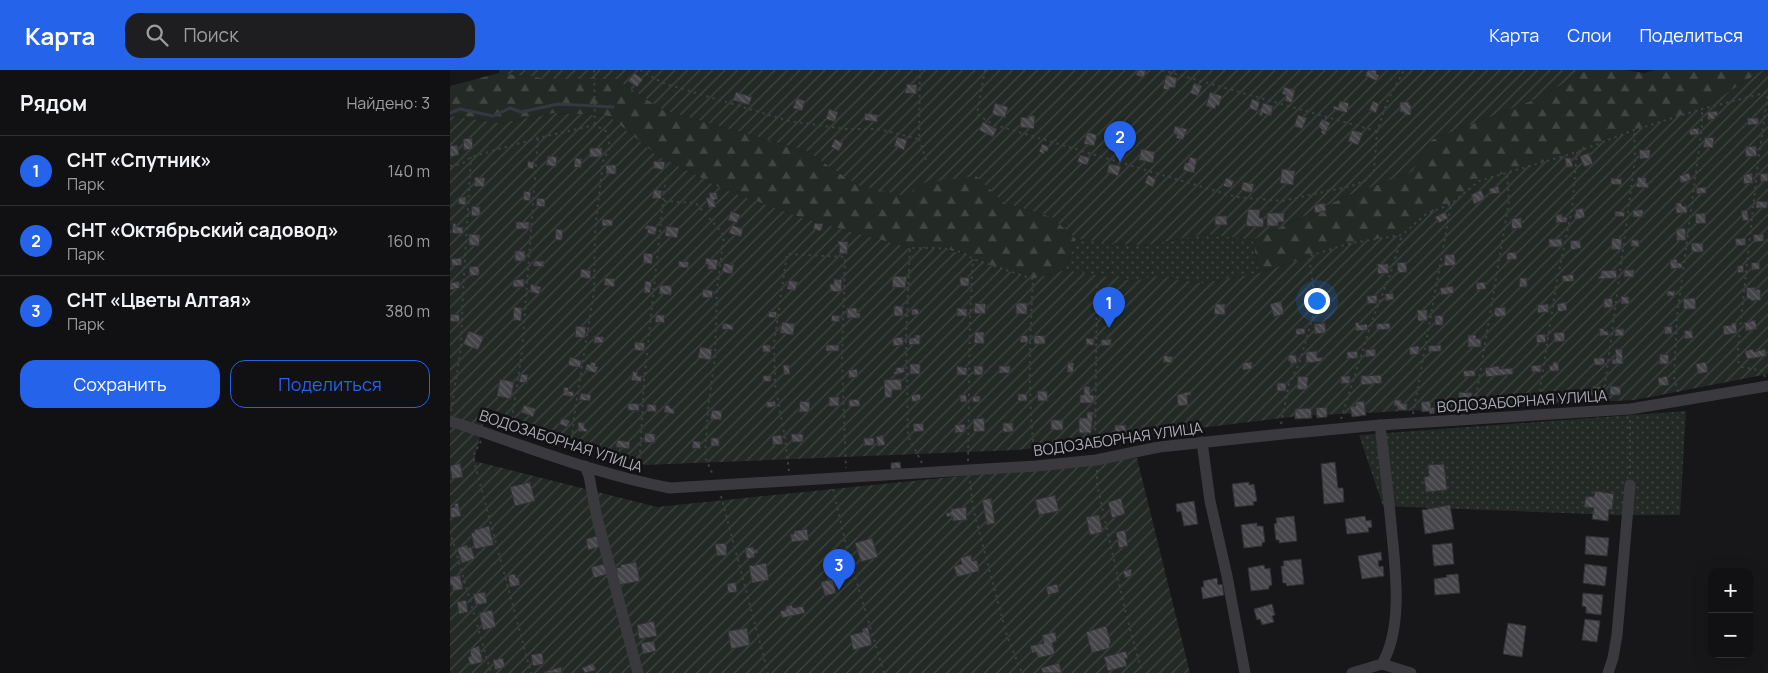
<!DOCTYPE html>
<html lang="ru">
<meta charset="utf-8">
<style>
body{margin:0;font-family:Manrope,sans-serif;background:#1e1e20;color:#f1f3f6}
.controls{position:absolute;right:15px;bottom:15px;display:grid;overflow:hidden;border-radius:10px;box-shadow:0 5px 20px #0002}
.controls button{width:45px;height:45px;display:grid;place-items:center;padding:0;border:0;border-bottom:1px solid #303032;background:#111012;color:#f1f3f6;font:25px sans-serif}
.you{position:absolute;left:866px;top:230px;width:18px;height:18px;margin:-12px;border:4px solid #fff;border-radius:50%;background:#1a73e8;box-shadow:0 0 0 8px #1a73e833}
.badge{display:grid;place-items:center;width:32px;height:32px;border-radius:50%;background:#2563eb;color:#fff;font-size:16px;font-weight:700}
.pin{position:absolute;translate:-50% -41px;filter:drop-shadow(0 1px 2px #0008)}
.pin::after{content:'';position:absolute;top:26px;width:18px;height:15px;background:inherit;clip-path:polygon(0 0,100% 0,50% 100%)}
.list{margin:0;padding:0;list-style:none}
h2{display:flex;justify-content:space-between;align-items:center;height:65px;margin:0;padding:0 20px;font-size:21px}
h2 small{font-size:16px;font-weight:400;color:#9c9d9f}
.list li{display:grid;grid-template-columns:32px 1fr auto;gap:15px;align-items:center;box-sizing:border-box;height:70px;padding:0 20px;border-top:1px solid #303032}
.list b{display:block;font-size:19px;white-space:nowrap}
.list p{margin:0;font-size:16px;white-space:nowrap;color:#9c9d9f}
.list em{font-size:16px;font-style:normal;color:#9c9d9f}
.actions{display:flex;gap:10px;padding:15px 20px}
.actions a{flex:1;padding:11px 0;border:1px solid #2563eb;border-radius:15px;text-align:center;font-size:18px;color:#2563eb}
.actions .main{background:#2563eb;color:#fff}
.icon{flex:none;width:28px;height:28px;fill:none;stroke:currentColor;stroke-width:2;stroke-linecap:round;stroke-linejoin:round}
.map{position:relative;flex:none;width:1318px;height:603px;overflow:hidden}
header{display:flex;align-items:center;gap:30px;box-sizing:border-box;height:70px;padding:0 25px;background:#2563eb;color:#fff}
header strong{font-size:24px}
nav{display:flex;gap:28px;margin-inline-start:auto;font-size:18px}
.search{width:350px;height:45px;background:#1e1e20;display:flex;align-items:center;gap:12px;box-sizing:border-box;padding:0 18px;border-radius:15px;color:#9c9d9f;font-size:19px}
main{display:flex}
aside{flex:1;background:#111012}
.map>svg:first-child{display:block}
.grass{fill:url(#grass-dots)}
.forest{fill:url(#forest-firs)}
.garden{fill:url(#garden-furrows)}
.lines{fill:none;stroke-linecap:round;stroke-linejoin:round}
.stream{stroke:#333841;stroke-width:3}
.building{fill:url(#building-back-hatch);stroke:#313134}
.path{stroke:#3e3e43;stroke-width:2;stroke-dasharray:2.5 4;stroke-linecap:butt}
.minor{stroke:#3a3a3e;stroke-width:11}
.labels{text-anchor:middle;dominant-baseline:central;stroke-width:5;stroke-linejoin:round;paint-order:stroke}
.street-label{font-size:15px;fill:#aaabb6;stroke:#121113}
</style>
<header>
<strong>Карта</strong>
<div class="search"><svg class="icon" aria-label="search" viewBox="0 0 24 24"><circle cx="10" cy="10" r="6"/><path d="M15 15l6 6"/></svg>Поиск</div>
<nav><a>Карта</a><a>Слои</a><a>Поделиться</a></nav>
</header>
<main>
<aside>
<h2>Рядом<small>Найдено: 3</small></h2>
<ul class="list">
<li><span class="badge">1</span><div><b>СНТ «Спутник»</b><p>Парк</p></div><em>140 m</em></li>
<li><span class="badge">2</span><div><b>СНТ «Октябрьский садовод»</b><p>Парк</p></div><em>160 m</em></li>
<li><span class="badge">3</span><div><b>СНТ «Цветы Алтая»</b><p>Парк</p></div><em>380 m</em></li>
</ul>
<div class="actions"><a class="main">Сохранить</a><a>Поделиться</a></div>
</aside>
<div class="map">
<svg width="1318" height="603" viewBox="0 0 1318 603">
<defs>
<pattern id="grass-dots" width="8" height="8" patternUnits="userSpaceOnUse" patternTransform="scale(1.25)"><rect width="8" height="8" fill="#232a26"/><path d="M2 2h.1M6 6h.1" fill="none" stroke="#404643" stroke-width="1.8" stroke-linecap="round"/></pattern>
<pattern id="forest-firs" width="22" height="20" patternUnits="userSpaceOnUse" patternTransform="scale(1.25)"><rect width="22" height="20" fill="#232a26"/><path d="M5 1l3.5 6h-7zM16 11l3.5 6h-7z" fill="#404643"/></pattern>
<pattern id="garden-furrows" width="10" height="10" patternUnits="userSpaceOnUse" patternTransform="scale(1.25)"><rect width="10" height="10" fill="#232a26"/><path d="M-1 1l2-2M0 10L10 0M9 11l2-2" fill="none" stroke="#404643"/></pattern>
<pattern id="building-back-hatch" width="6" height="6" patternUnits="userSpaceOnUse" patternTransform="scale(1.25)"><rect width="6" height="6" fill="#46464a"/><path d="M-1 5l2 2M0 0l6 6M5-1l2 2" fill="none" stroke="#5e5e62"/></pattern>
</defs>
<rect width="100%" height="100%" fill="#171618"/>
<!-- grass -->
<g class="grass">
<polygon points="756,164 803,170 809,203 752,213 705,206 685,211 615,200 626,169 692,176"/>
<polygon points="1236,341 1230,445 1165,445 933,436 909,365"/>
</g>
<!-- forest -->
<g class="forest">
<polygon points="464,0 554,133 602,147 626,169 615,200 583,209 523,189 516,183 493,179 460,178 352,148 270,118 205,84 159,46 105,43 50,53 0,46 0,16 49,3 105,9 166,9 213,40 357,81 407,115"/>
<polygon points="1135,0 1176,0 1194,3 1205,0 1313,0 1252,39 1184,60 1127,82 1029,111 1001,134 976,144 952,165 901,173 809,203 803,170 899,125 962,102 981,70 1093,26"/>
</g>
<!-- garden -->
<g class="garden">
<polygon points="50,0 1135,0 1093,26 981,70 962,102 899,125 803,170 756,164 692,176 626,169 602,147 554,133 526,106 472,113 456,126 407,115 357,81 213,40 166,9 105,9 49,3"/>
<polygon points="1313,0 1318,0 1318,304 1185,330 848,346 568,380 195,395 37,338 24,391 207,437 687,388 740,603 0,603 0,46 50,53 105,43 159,46 205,84 270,118 352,148 460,178 493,179 517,184 523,189 583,209 615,200 685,211 704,206 752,213 809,203 901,173 952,165 976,144 1001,134 1029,111 1127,82 1184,60 1252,39"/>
</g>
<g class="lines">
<!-- stream -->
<polyline class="stream" points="0,43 10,39 43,46 60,38 71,42 108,34 163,37"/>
</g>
<!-- building -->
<g class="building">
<polygon points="688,0 696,0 694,8 686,5"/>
<polygon points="918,0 927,0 926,4 929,5 927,11 915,6"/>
<polygon points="184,3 193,9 187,17 178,11"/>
<polygon points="716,5 727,8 725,18 720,17 719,20 713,19"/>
<polygon points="744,13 752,16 748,26 740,23"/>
<polygon points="457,14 467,15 466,24 455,23"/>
<polygon points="834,17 845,20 842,33 835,31 836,25 832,24"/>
<polygon points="286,22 302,27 299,35 283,30"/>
<polygon points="760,22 772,26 769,36 766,35 765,39 756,36"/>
<polygon points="347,28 355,31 352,41 343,38"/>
<polygon points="802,29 810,32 807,41 799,38"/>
<polygon points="890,31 899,33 897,43 883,39 884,36 888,37"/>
<polygon points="923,31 929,34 926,43 919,40"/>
<polygon points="950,32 959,32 959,35 961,35 961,45 954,45 954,42 950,42"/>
<polygon points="545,33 558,37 555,48 542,44"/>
<polygon points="813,33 823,36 821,46 813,43 812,46 809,45"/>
<polygon points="379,39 388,42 385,52 376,49"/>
<polygon points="1267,41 1268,46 1265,46 1265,49 1258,50 1257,42"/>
<polygon points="415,43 428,45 427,52 414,50"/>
<polygon points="579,45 585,46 584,59 570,57 571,47 579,48"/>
<polygon points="848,45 857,48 852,59 844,56"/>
<polygon points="1297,48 1308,48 1309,54 1298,55"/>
<polygon points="872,49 880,53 875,65 871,63 872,60 868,56"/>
<polygon points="533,52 547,59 543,67 529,60"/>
<polygon points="725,56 737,59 733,70 726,68 727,65 723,63"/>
<polygon points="1249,58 1249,65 1240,65 1239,59"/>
<polygon points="902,60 913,63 908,75 898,71"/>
<polygon points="637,62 647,65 644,76 634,74"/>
<polygon points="447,67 457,70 454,80 444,76"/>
<polygon points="657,67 667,69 665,78 655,75"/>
<polygon points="1255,67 1264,68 1263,78 1253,77"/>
<polygon points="22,68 23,79 14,80 13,69"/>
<polygon points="385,69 393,73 389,81 381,77"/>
<polygon points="592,74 599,77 597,82 595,81 594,84 589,82"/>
<polygon points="7,75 9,85 0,87 0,76"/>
<polygon points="1306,76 1307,86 1296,87 1295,77"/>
<polygon points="140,78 152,78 152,87 139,87"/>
<polygon points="691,79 705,82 703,93 689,90"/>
<polygon points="1189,80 1200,80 1200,88 1190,89"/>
<polygon points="1139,83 1143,94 1134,97 1130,86"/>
<polygon points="630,85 640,88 637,95 627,92"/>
<polygon points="98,86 107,87 106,97 96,95"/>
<polygon points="740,87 747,89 744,103 733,100 735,93 738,93"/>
<polygon points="125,88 132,89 131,98 124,97"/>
<polygon points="1115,88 1121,88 1123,97 1116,97"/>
<polygon points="78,91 85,92 83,99 77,98"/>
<polygon points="204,91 215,92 214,100 203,98"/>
<polygon points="659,94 671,96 668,106 657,102"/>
<rect x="156" y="95" width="10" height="9"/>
<polygon points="832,99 845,101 843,115 830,113"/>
<polygon points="1239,103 1241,110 1231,113 1229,106"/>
<polygon points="1302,103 1303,113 1294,114 1293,105"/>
<polygon points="1318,103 1318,111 1311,112 1310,104"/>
<polygon points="698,105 706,109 703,117 695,113"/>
<polygon points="25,107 35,108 34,117 24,116"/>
<polygon points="1188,107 1196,108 1196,113 1199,113 1198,118 1186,117"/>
<polygon points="776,108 784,111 781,118 773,116"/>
<polygon points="1161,108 1172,109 1171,115 1161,114"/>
<polygon points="793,112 804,114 802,123 791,120"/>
<polygon points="1048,116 1050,123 1040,124 1039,119"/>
<polygon points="1256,117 1256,123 1247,124 1246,118"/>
<polygon points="204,119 212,121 211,129 202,128"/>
<polygon points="1031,120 1035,129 1024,134 1021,125"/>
<polygon points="74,121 81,122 80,131 73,130"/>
<polygon points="266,122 268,129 264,130 266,137 259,138 256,128 260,127 259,123"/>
<polygon points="9,127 16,127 16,135 8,134"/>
<polygon points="87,128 95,129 95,137 86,136"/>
<polygon points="1306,131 1318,132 1317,138 1306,138"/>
<polygon points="875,133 876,141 865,143 864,135"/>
<polygon points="1226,133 1232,133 1232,136 1237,136 1237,143 1226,143"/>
<polygon points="22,136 30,137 30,146 21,146"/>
<polygon points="1133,138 1135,147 1125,150 1124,144 1126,144 1125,140"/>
<polygon points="798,139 810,140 809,148 814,148 813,157 796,156"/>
<rect x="1183" y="140" width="10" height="7"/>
<polygon points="1297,140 1299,150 1293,151 1291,141"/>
<polygon points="281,141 290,145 287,153 278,150"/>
<polygon points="1165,141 1175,142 1174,147 1165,146"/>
<polygon points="995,142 998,148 989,153 985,147"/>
<polygon points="817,143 834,143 834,152 828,152 828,156 817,156"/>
<polygon points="1255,143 1256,153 1246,154 1245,144"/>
<polygon points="1112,144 1112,147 1117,147 1117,152 1106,153 1106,145"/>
<rect x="765" y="146" width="12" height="9"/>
<polygon points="1071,148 1072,158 1062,159 1061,149"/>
<polygon points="152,149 163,150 162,156 152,156"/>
<rect x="66" y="152" width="13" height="7"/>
<polygon points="3,153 6,154 6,157 13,157 13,164 2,163"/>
<polygon points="365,153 373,154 371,161 363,159"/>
<polygon points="196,155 207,157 205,165 197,163 198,159 195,159"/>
<polygon points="282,155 293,159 291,167 279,163"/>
<polygon points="216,156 229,158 227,168 215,166"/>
<polygon points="1235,158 1236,170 1227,171 1226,159"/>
<polygon points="106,159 113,160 112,170 105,170"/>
<polygon points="19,164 30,165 29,176 19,175"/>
<polygon points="1313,164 1314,171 1304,172 1303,165"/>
<polygon points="1162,168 1172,169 1171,180 1161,179"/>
<polygon points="1295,168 1296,175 1286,176 1285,169"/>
<rect x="1099" y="169" width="13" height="8"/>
<polygon points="1130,170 1131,178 1121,180 1120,171"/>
<polygon points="1181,170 1189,170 1189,177 1181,176"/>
<polygon points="388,171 398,172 397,184 389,183 390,176 388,175"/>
<polygon points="1241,173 1253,173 1253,182 1242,182"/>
<rect x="65" y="181" width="10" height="10"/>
<polygon points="1066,182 1067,189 1057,190 1057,183"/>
<polygon points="194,183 203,184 202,194 193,193"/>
<polygon points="1004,184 1006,195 994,196 995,185"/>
<polygon points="11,188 12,195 2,196 1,189"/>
<polygon points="256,188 268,190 266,200 258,199 258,195 255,194"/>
<polygon points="1227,189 1227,193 1232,193 1232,198 1221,199 1220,190"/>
<polygon points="84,191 94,191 94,197 83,196"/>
<polygon points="229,191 239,192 238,198 228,197"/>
<polygon points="956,192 957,202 948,203 947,193"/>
<polygon points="1309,192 1310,199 1302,200 1301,193"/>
<polygon points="274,193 284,195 282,204 272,202"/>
<polygon points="927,194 938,194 939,203 928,204"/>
<polygon points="1293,195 1294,202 1288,203 1287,196"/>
<polygon points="29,196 29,205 20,206 19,197"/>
<polygon points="131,199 141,201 140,209 130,207"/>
<polygon points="1166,200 1167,208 1149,209 1148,207 1151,206 1151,201"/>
<rect x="1174" y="200" width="10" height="7"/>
<polygon points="1123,204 1124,211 1113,212 1112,206"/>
<polygon points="443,206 457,207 455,218 442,217"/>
<polygon points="510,207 519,208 519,216 510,216"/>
<polygon points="155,208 165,209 164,217 154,215"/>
<polygon points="1070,208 1077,208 1077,217 1069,217"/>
<polygon points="74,209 74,217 63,217 63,210"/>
<polygon points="384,209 392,210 391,222 380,221 380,214 384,214"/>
<polygon points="339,210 348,212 345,221 337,219"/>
<polygon points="9,211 10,218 0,220 0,213"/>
<polygon points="195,211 202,212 200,223 194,223"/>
<polygon points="1035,212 1036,219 1027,220 1026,213"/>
<polygon points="81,214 91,217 89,224 80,222"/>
<polygon points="210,215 222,216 221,225 209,224"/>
<polygon points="1003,216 1004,223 991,225 990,218"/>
<polygon points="1305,217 1305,220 1310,219 1311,230 1301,231 1301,229 1297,229 1296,218"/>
<polygon points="253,219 263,221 262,228 252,227"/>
<rect x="1217" y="221" width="8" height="5"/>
<polygon points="943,223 944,229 936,231 935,224"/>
<polygon points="927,225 927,233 917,234 917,226"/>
<polygon points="873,226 881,227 880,236 872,235"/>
<polygon points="1171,226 1179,227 1179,234 1171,234"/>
<polygon points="1162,228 1163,237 1154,238 1154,229"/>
<polygon points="1245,228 1246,239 1234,239 1233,229"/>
<polygon points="831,231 834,244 824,247 820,234"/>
<polygon points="1116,232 1117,240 1108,242 1107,234"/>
<polygon points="525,233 536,234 535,244 524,243"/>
<rect x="566" y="233" width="11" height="11"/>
<polygon points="765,234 775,234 775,245 764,244"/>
<polygon points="1098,234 1099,242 1088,243 1087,235"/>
<rect x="444" y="236" width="9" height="10"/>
<polygon points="64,237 72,238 71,251 63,250"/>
<polygon points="1055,237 1056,246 1046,247 1046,245 1044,246 1045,238"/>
<polygon points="397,238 407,238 407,243 410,243 410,248 397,248"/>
<polygon points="507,238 517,239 517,246 507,246"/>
<polygon points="650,238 660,239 659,249 649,248"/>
<polygon points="461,239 468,239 469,245 462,245"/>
<polygon points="967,240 977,240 977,251 968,251"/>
<polygon points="319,241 327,242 326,248 318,247"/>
<polygon points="1,244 10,245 9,252 0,251"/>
<polygon points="206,245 215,245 214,253 205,252"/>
<polygon points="382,245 390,246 389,252 381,251"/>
<polygon points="993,245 993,255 985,255 985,246"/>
<polygon points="1305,250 1307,259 1296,261 1294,253"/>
<polygon points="332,252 345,254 343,265 330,263"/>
<polygon points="909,252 909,255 917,254 918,260 906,261 905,253"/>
<polygon points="1286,252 1287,263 1274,265 1273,256 1282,255 1282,253"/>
<polygon points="273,253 283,255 283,260 272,259"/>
<polygon points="875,253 876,263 865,264 864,254"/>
<polygon points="940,253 940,259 927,260 926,254"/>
<polygon points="126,256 136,257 135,268 125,267"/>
<polygon points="1222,256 1222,264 1215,264 1214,257"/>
<polygon points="855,258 855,264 846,265 846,259"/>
<polygon points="1154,258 1154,261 1158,261 1159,265 1150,266 1149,259"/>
<rect x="1165" y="259" width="9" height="7"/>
<polygon points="1242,260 1243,268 1235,269 1234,261"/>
<polygon points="19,261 34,267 28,280 13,274"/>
<polygon points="525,262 534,262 534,274 524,273"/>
<polygon points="1114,262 1115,271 1104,272 1104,263"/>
<polygon points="1095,264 1096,272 1087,273 1086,265"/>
<polygon points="465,265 470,265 470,274 459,275 459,268 465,268"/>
<polygon points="571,265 578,266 578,273 570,272"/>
<polygon points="584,265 595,266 595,274 584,274"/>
<polygon points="1018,265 1026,265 1026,269 1031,269 1031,277 1018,277"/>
<polygon points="144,266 154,267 153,273 144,273"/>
<polygon points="453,267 453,275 443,276 443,268"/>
<polygon points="636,268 644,269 644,275 636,275"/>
<polygon points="661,269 661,275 651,276 651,270"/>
<polygon points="185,272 195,273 194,281 184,280"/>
<polygon points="312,275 320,275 321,282 313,282"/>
<rect x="376" y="275" width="13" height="6"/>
<polygon points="991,275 991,281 979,282 978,276"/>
<polygon points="969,276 969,284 960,285 959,277"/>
<polygon points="250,277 262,279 261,290 248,288"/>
<polygon points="925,279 926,286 916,287 915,280"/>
<polygon points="1165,279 1172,279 1173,294 1162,294 1162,289 1166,289"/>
<polygon points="1303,279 1304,282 1315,279 1317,286 1297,289 1295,281"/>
<polygon points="867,281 867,288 872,287 873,291 856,293 856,282"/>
<polygon points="907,281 908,288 897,289 897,282"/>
<polygon points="1210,284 1219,285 1218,294 1209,294"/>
<polygon points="714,285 723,287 722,293 713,292"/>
<polygon points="838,285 846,285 847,293 841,294 840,291 838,291"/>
<polygon points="120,287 132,291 130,298 118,295"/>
<polygon points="1144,288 1155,288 1154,295 1144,295"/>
<polygon points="141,292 146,293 145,296 148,297 146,303 135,300 137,294 140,295"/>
<polygon points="618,292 624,293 623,303 617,302"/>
<polygon points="802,292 802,299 793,300 792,293"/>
<polygon points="1103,292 1108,292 1109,301 1100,301 1099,296 1103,295"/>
<polygon points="1256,292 1258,302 1248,304 1246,294"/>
<rect x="460" y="294" width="10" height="10"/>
<polygon points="333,295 339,295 340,304 334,305"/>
<polygon points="1091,295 1091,302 1082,302 1081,296"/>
<polygon points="507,296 517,298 517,305 507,305"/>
<rect x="524" y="296" width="9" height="9"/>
<rect x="549" y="296" width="11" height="7"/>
<polygon points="1049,296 1049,299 1063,298 1063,304 1036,307 1035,298"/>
<polygon points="454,297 455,302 444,305 444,302 446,302 446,298"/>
<polygon points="407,299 408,307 399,308 398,300"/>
<polygon points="1025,300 1025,306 1014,307 1013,301"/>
<polygon points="183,301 188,302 187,306 192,306 191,312 181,310"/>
<polygon points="71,304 78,305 77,313 69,312"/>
<polygon points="321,305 321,311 313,312 313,306"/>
<polygon points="931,305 932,313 911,315 911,306"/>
<polygon points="848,306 858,307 857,320 847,319"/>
<polygon points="891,306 900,306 900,313 891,314"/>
<polygon points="1217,306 1219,315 1209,316 1208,308"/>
<polygon points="50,309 64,312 61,329 47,326"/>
<polygon points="451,309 452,320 442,320 442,327 435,328 434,310"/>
<rect x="827" y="313" width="9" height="8"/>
<polygon points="634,316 640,317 640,325 644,325 644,333 630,333 630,325 634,325"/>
<polygon points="1143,316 1151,317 1151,326 1138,325 1139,320 1143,320"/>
<polygon points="1160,316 1171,317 1170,325 1160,325"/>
<polygon points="114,317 119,318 118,321 124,322 123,327 113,325"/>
<polygon points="587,321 597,321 598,331 588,331"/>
<polygon points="741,321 741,325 737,325 738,335 728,336 727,325"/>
<polygon points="1009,322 1022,323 1021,341 1008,340"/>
<polygon points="131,323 141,325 140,331 129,330"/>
<polygon points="470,324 471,330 462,332 461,325"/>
<rect x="568" y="324" width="9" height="7"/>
<polygon points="509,325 516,325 517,332 511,332"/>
<polygon points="523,326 530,326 530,332 522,332"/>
<rect x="379" y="327" width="10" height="9"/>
<polygon points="409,329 410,336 399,337 399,330"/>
<polygon points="944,330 951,330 951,333 957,334 957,340 948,340 947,336 944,336"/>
<polygon points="325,331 326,336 317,338 316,332"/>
<polygon points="350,331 360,332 359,342 349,342"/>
<polygon points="914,331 916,345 902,347 900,336 906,336 905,332"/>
<polygon points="980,331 981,338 984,337 985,343 980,344 979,341 972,342 971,332"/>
<polygon points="178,333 189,334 189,341 178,340"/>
<polygon points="197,334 206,335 206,342 197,341"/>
<polygon points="74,335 86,339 83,347 71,342"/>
<polygon points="215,335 220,336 220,338 224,339 224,344 214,342"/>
<polygon points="877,337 877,347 867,348 866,338"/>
<polygon points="861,338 862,348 845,349 845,339"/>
<polygon points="262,340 272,341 271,350 260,349"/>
<polygon points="637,342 643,342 641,363 629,363 629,348 637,348"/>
<polygon points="112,348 120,351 117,357 109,354"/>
<polygon points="534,348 535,361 524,362 523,349"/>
<rect x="601" y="350" width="12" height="10"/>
<polygon points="128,352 135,353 134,358 137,359 137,362 128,361"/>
<polygon points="473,353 474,361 464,362 463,354"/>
<rect x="553" y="353" width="10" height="9"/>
<polygon points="515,354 515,362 505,363 505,355"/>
<rect x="665" y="355" width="11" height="8"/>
<polygon points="195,363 205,364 205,373 194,372"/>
<polygon points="341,364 353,364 353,372 342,372"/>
<polygon points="331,365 333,374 323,375 322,366"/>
<polygon points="433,365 435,375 428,376 426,367"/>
<rect x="261" y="368" width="8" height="8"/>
<polygon points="414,368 424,368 424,375 414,376"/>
<polygon points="167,370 180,372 179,379 166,377"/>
<polygon points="243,371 251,372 250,379 242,378"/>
<polygon points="450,392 451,398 441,399 441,393"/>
<polygon points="885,392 888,418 893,418 894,432 874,434 871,394"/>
<polygon points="10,393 13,407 2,409 0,396"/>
<polygon points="994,394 997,420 976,422 974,407 979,406 978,395"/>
<polygon points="80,412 85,431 65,436 60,417"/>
<polygon points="799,412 799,415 804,414 807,431 803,432 804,435 785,437 782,414"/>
<polygon points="1145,421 1164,424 1162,440 1159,439 1158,451 1142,449 1144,438 1134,437 1136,426 1144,427"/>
<polygon points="605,425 609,441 589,445 585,430"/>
<polygon points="541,428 545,453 537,455 532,430"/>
<polygon points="671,428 675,444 662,448 658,432"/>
<polygon points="744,431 748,454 734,456 731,441 727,442 726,434"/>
<polygon points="8,433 11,446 1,448 0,438 5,437 4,434"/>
<polygon points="1000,435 1004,459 975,464 972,440"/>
<polygon points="516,437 517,450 503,451 502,446 497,447 496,443 501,442 501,439"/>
<polygon points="649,445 653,462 640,465 636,447"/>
<polygon points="844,446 847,471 829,473 829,470 826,470 824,454 827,453 826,448"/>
<polygon points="915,446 916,451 921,450 922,457 918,458 919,462 897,464 895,449"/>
<polygon points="807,453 807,456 813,456 815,472 812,473 812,476 794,478 791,455"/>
<polygon points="39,456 44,475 25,479 21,463 25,462 24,460"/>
<polygon points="357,459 359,470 342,472 340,464 344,464 344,461"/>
<polygon points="675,460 678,476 669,478 666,462"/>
<polygon points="147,466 149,477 138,480 136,469"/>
<polygon points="1136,466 1159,468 1157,486 1135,484"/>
<polygon points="422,468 428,487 411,492 405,473"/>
<polygon points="276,473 277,485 267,486 265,474"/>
<polygon points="1002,473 1004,494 984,496 982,475"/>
<polygon points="17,475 18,478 21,477 25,489 12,493 7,478"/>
<polygon points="303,477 304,480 308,479 308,483 304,484 305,487 297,489 295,478"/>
<polygon points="931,482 932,490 928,491 929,497 933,496 934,506 912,509 908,486"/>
<polygon points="521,485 522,491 527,490 529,501 507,507 504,496 512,494 510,488"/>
<polygon points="851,489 854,514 837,516 836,513 833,513 831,496 834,496 833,491"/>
<polygon points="186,492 190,511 169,515 166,498 171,497 170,495"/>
<polygon points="316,493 319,510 302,513 299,496"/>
<polygon points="155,494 157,504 144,508 141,497"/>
<polygon points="1135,494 1157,497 1155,516 1133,513"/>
<polygon points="814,495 815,499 820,498 822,515 819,516 819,519 801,521 798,498"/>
<polygon points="681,499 682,506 675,508 673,501"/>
<polygon points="65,504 66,508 68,507 70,515 60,517 58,505"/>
<polygon points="1008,504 1010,523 985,525 984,509 997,507 996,505"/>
<polygon points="10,505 13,519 3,521 2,515 0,515 0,507"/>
<polygon points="767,508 768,515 772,514 774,525 753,529 751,517 754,517 753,511"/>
<polygon points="383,509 386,523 375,526 371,512"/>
<polygon points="286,512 287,522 278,523 277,514"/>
<polygon points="607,514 609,522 598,525 596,517"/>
<polygon points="35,522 37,533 26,535 23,524"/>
<polygon points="1133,523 1153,525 1151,545 1136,543 1136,537 1132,536"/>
<polygon points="16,530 18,542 9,544 7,532"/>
<polygon points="822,534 825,545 822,546 824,552 812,555 810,549 807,550 804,539"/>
<polygon points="342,535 343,538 353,536 355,543 332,548 330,541 336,540 336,536"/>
<polygon points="42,540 46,557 33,560 29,543"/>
<polygon points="1135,549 1150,551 1147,572 1132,570"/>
<polygon points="204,551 207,566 189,569 187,555"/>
<polygon points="1058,553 1076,556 1072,587 1053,584"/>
<polygon points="656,556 661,573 659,574 660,578 642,583 636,562"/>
<polygon points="418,557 422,575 403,580 400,565 413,562 412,559"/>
<polygon points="297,558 300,575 281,579 278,561"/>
<polygon points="605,562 607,571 602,573 605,584 588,588 586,582 582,583 580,576 594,573 592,565"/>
<polygon points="204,571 206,581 193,584 191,573"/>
<polygon points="29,576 33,592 20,595 18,587 21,586 20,579"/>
<polygon points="676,581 678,588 675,589 677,596 658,601 654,587"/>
<polygon points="92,583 94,594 83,596 81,585"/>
<polygon points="53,588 55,597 45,600 43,590"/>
<polygon points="143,593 146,600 135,603 132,598"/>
<polygon points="609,593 612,603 593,603 591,598"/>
<polygon points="111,597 112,603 94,603 94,602"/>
</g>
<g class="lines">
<!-- path -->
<g class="path">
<polyline points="144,0 145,55"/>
<polyline points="190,0 213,13 339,51 396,59 428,59 469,69 470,0"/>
<polyline points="535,0 527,44 542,54 786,127 832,131 901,116 916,110 924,101 927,62 937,32 954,0"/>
<polyline points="712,0 926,61"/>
<polyline points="469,69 476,90"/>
<polyline points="0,96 12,94 21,87 88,68 145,55 157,62 160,78 153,91 145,161 144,221 124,347 121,383"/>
<path d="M214,131L246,133C255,145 266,154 274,166L267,219L265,286L258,339L255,387L263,405"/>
<polyline points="1315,307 1313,301 1292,297 1288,291 1288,277 1308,92 1318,23"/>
<polyline points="1228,322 1224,308 1227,247 1252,56 1252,39"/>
<polyline points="1153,330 1185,89 1184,60"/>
<polyline points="1090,334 1089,326 1106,216 1122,139 1127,82"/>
<polyline points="1024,339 1059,131 1057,103"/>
<polyline points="1,341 11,277 13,222 21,87"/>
<polyline points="963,344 1001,135"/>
<polyline points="891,349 922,251 941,202 952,165"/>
<polyline points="1180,350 1180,405"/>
<polyline points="831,354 839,314 849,294 866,236 859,186 901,173 952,165 976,144 1001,134 1029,111 1127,82 1184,60 1252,39 1318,22"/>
<polyline points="60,362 72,281 88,68"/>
<polyline points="31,371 24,384 24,391 81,603"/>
<polyline points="645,380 647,213"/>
<polyline points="518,391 520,248 523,189"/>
<path d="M472,393L458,366L456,267L460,178C480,178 507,176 523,189L583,209C580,268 577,328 585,387"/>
<polyline points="647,400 647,414 675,540 692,603"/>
<polyline points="339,401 335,368 325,314 324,273 337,184 395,187 392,290 396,398"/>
<polyline points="189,402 194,312 216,104"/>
<polyline points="520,411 523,438 557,566 572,603"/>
<polyline points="383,419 398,483 434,603"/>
<polyline points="271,426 318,603"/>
<polyline points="0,461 41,603"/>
</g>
<!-- minor -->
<g class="minor">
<path d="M0,351C73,375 144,404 220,418L586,396L646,390L709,377L833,364L930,355L1180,339L1318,316"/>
<path d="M930,355C934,388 938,421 941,454C945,497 954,556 932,594"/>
<polyline points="752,372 760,431 777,506 795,603"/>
<polyline points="135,396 139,406 147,448 188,603"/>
<polyline points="902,603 932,594 961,603"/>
<polyline points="1158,603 1163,588 1167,565 1180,415"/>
</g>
</g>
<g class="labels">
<!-- street labels -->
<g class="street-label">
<text transform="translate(1072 331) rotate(-4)">ВОДОЗАБОРНАЯ УЛИЦА</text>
<text transform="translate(668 369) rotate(-8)">ВОДОЗАБОРНАЯ УЛИЦА</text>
<text transform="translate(111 371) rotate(18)">ВОДОЗАБОРНАЯ УЛИЦА</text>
</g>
</g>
</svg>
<div class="controls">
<button>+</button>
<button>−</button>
</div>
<div class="you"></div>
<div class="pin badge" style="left:659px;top:258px">1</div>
<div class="pin badge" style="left:670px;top:92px">2</div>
<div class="pin badge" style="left:389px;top:520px">3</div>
</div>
</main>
